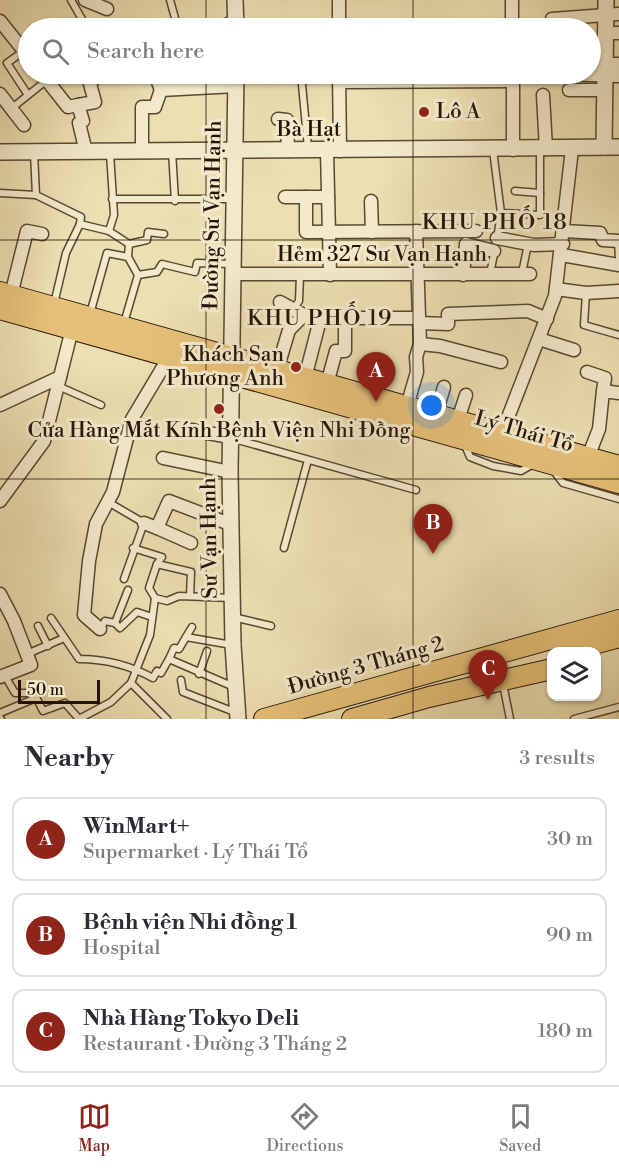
<!DOCTYPE html>
<meta charset="utf-8">
<style>
body{margin:0;font-family:"Libre Bodoni",serif;background:#f7f7f7;color:#2b2b33}
.controls{position:absolute;right:18px;bottom:18px;display:grid;overflow:hidden;border-radius:12px;box-shadow:0 2px 4px #0004}
.controls button{width:54px;height:54px;display:grid;place-items:center;padding:0;border:0;border-bottom:2px solid #e1e1e2;background:#fff;color:#2b2b33;font:30px sans-serif}
.scale{position:absolute;left:18px;bottom:15px;width:82px;box-sizing:border-box;padding-left:6px;border:3px solid #261507;border-top:0;font-size:16px;line-height:21px;white-space:nowrap;color:#261507;-webkit-text-stroke:4px #f3eacc;paint-order:stroke}
.you{position:absolute;left:432px;top:406px;width:21px;height:21px;margin:-15px;border:4px solid #fff;border-radius:50%;background:#1a73e8;box-shadow:0 0 0 9px #1a73e833}
.badge{display:grid;place-items:center;width:39px;height:39px;border-radius:50%;background:#8f2418;color:#fff;font-size:20px;font-weight:700}
.pin{position:absolute;translate:-50% -50px;filter:drop-shadow(0 2px 3px #0008)}
.pin::after{content:'';position:absolute;top:32px;width:21px;height:18px;background:inherit;clip-path:polygon(0 0,100% 0,50% 100%)}
.list{margin:0;padding:0;list-style:none}
h2{display:flex;justify-content:space-between;align-items:center;height:78px;margin:0;padding:0 24px;font-size:26px}
h2 small{font-size:20px;font-weight:400;color:#7c7c81}
.list li{display:grid;grid-template-columns:39px 1fr auto;gap:18px;align-items:center;box-sizing:border-box;height:84px;margin:0 12px 12px;padding:0 12px;border:2px solid #e1e1e2;border-radius:12px}
.list b{display:block;font-size:22px;white-space:nowrap}
.list p{margin:0;font-size:20px;white-space:nowrap;color:#7c7c81}
.list em{font-size:20px;font-style:normal;color:#7c7c81}
.icon{flex:none;width:33px;height:33px;fill:none;stroke:currentColor;stroke-width:2;stroke-linecap:round;stroke-linejoin:round}
.map{position:relative;flex:none;width:619px;height:719px;overflow:hidden}
.search{position:absolute;background:#fff;box-shadow:0 2px 4px #0004;left:18px;right:18px;top:18px;height:66px;display:flex;align-items:center;gap:15px;box-sizing:border-box;padding:0 21px;border-radius:33px;color:#7c7c81;font-size:22px}
.sheet{height:366px;background:#fff}
nav{display:flex;justify-content:space-around;align-items:center;box-sizing:border-box;height:84px;border-top:2px solid #e1e1e2;background:#fff;font-size:16px;color:#7c7c81}
nav a{display:grid;justify-items:center;gap:3px}
nav .on{color:#8f2418}
.map>svg:first-child{display:block}
.lines{fill:none;stroke-linecap:round;stroke-linejoin:round}
.service-casing{stroke:#584832;stroke-width:9}
.minor-casing{stroke:#584832;stroke-width:15}
.tertiary-casing{stroke:#584832;stroke-width:18}
.primary-casing{stroke:#261507;stroke-width:22}
.service{stroke:#f3eacc;stroke-width:6}
.minor{stroke:#f3eacc;stroke-width:12}
.tertiary{stroke:#f3eacc;stroke-width:15}
.primary{stroke:#e6c078;stroke-width:20}
.grid{fill:none;stroke:#261507;stroke-width:1.5;stroke-opacity:0.55}
.poi-dot{fill:#8f2418;stroke:#f3eacc;stroke-width:2}
.labels{text-anchor:middle;dominant-baseline:central;stroke-width:6;stroke-linejoin:round;paint-order:stroke}
.poi-label{font-size:21px;fill:#261507;stroke:#f3eacc;text-anchor:start}
.street-label{font-size:21px;fill:#261507;stroke:#f3eacc}
.neighbourhood-label{font-size:22px;letter-spacing:1.5px;fill:#261507;stroke:#f3eacc}
</style>
<div class="map">
<svg width="619" height="719" viewBox="0 0 619 719">
<rect width="100%" height="100%" fill="#ecdfb1"/>
<filter id="stains"><feTurbulence type="fractalNoise" baseFrequency=".00333" numOctaves="4"/><feColorMatrix values="0 0 0 0 .2 0 0 0 0 .09 0 0 0 0 .02 0 0 0 .5 -.17"/></filter>
<radialGradient id="worn" r=".72"><stop offset=".6" stop-color="#630" stop-opacity="0"/><stop offset="1" stop-color="#630" stop-opacity=".3"/></radialGradient>
<g class="lines">
<!-- service casing -->
<g class="service-casing">
<g id="service">
<polyline points="71,0 87,28"/>
<polyline points="170,0 175,18 171,28"/>
<polyline points="339,26 512,25"/>
<polyline points="214,28 235,17"/>
<polyline points="24,51 7,63 28,95"/>
<polyline points="301,74 308,148"/>
<polyline points="340,85 513,84"/>
<polyline points="12,108 47,80"/>
<polyline points="493,150 501,213 497,239"/>
<polyline points="172,151 175,201"/>
<polyline points="34,153 36,195"/>
<polyline points="515,191 540,193"/>
<polyline points="0,193 36,195 81,217 80,224"/>
<polyline points="112,199 233,199"/>
<polyline points="501,213 540,215 540,149"/>
<polyline points="109,231 114,215 110,153"/>
<polyline points="618,241 619,258"/>
<polyline points="522,273 528,244"/>
<polyline points="490,274 495,249"/>
<polyline points="138,275 157,272 162,264 195,272 197,263 233,264"/>
<polyline points="586,293 584,325 619,335"/>
<polyline points="54,304 66,253 80,224 109,231 129,244"/>
<polyline points="294,308 299,301 300,275"/>
<polyline points="90,314 107,253 128,257"/>
<polyline points="124,323 138,275 128,257 129,244 147,240 148,232 164,234"/>
<polyline points="58,386 101,405"/>
<polyline points="231,438 416,490"/>
<polyline points="464,443 470,457 493,466 521,471 535,463"/>
<polyline points="553,470 563,483 619,499"/>
<polyline points="108,502 144,523 124,579"/>
<polyline points="133,548 162,557 157,564 191,572 190,596"/>
<polyline points="284,548 308,460"/>
<polyline points="157,564 149,588 155,598 167,601 179,596 232,598"/>
<polyline points="155,598 150,635 131,683 167,719"/>
<polyline points="233,617 271,626"/>
<path d="M51,618L79,659C104,659 131,666 153,678L157,671L161,673L169,659L234,687"/>
<polyline points="115,623 128,590"/>
<polyline points="38,626 48,646"/>
<polyline points="100,629 105,621 115,623 120,628 137,612 152,617"/>
<polyline points="186,637 192,627"/>
<polyline points="27,654 64,638"/>
<polyline points="169,659 174,648 179,649 186,637 232,645"/>
<polyline points="199,674 207,651"/>
<polyline points="5,676 15,693 34,693 43,711 65,703 79,719"/>
<polyline points="181,680 183,692 237,713"/>
<polyline points="503,684 510,719"/>
<polyline points="0,713 36,698"/>
<polyline points="0,718 1,719"/>
<polyline points="79,719 111,702 131,683"/>
<polyline points="574,719 619,707"/>
</g>
</g>
<!-- minor casing -->
<g class="minor-casing">
<g id="minor">
<polyline points="85,0 107,9"/>
<polyline points="339,0 339,28"/>
<polyline points="512,0 512,28"/>
<polyline points="0,21 28,56"/>
<polyline points="550,28 552,19 619,14"/>
<polyline points="606,33 619,33"/>
<polyline points="590,64 619,64"/>
<polyline points="42,74 68,107 78,105"/>
<polyline points="155,74 161,90 236,86"/>
<polyline points="339,74 340,151"/>
<polyline points="513,74 513,150"/>
<polyline points="564,74 619,76"/>
<polyline points="569,90 605,90"/>
<polyline points="0,94 24,125"/>
<polyline points="543,95 546,149"/>
<polyline points="278,119 287,120 288,151"/>
<polyline points="142,151 142,107 155,107 161,90"/>
<polyline points="327,151 330,275"/>
<polyline points="86,152 79,123 83,121 78,105 95,102 90,84 98,74"/>
<polyline points="285,197 328,197"/>
<polyline points="306,197 306,232 476,231"/>
<polyline points="371,201 372,232"/>
<polyline points="564,231 600,233 603,240 619,241"/>
<polyline points="497,238 534,245 563,244"/>
<polyline points="562,255 619,265"/>
<polyline points="234,274 530,274"/>
<polyline points="463,275 466,244 494,251"/>
<polyline points="556,289 586,293 619,291"/>
<polyline points="11,295 27,231 42,234"/>
<polyline points="280,302 309,318 419,318"/>
<polyline points="419,323 448,324 448,314 528,311 547,319"/>
<polyline points="539,339 574,350"/>
<polyline points="420,344 440,346 501,362"/>
<polyline points="277,370 289,330 304,315"/>
<polyline points="587,372 605,378 603,391"/>
<polyline points="305,378 321,316"/>
<polyline points="327,384 336,351 345,351 345,318"/>
<polyline points="0,405 60,377"/>
<polyline points="407,406 417,372 416,357 420,344 416,231"/>
<polyline points="436,414 444,387"/>
<polyline points="458,420 466,395"/>
<polyline points="191,430 230,437"/>
<polyline points="502,433 555,296 572,149"/>
<polyline points="588,457 599,429 603,391 619,393"/>
<polyline points="163,458 230,472"/>
<polyline points="0,501 44,441 72,329"/>
<polyline points="144,523 157,528 169,501 232,525"/>
<polyline points="157,528 191,543"/>
<polyline points="0,594 14,621 31,665 0,677"/>
<polyline points="100,629 84,615 89,561 96,524 113,492 132,419 169,357"/>
</g>
</g>
<!-- tertiary casing -->
<g class="tertiary-casing">
<g id="tertiary">
<polyline points="235,0 236,28"/>
<polyline points="236,74 230,472 233,645 238,719"/>
<polyline points="604,147 606,0"/>
<polyline points="0,152 619,147"/>
</g>
</g>
<!-- primary casing -->
<g class="primary-casing">
<g id="primary">
<polyline points="0,292 619,466"/>
<polyline points="0,309 619,483"/>
<polyline points="565,652 619,637"/>
<polyline points="264,719 619,620"/>
<polyline points="352,719 429,697 552,669"/>
</g>
</g>
<!-- service -->
<use href="#service" class="service"/>
<!-- minor -->
<use href="#minor" class="minor"/>
<!-- tertiary -->
<use href="#tertiary" class="tertiary"/>
<!-- primary -->
<use href="#primary" class="primary"/>
</g>
<!-- grid -->
<path class="grid" d="M206,0V28M413,0V28M206,74V719M413,74V719M0,240H619M0,479H619"/>
<!-- markers -->
<g class="poi-dot">
<circle cx="424" cy="112" r="6"/>
<circle cx="296" cy="367" r="6"/>
<circle cx="219" cy="409" r="6"/>
</g>
<g class="labels">
<!-- poi labels -->
<g class="poi-label">
<text x="436" y="112">Lô A</text>
<text x="284" y="355" text-anchor="end">Khách Sạn<tspan x="284" dy="24">Phương Anh</tspan></text>
<text x="219" y="431" text-anchor="middle">Cửa Hàng Mắt Kính Bệnh Viện Nhi Đồng</text>
</g>
<!-- street labels -->
<g class="street-label">
<text x="309" y="130">Bà Hạt</text>
<text transform="translate(213 215) rotate(-89)">Đường Sư Vạn Hạnh</text>
<text x="382" y="255">Hẻm 327 Sư Vạn Hạnh</text>
<text transform="translate(524 432) rotate(16)">Lý Thái Tổ</text>
<text transform="translate(210 538) rotate(-91)">Sư Vạn Hạnh</text>
<text transform="translate(366 666) rotate(-16)">Đường 3 Tháng 2</text>
</g>
<!-- neighbourhood labels -->
<g class="neighbourhood-label">
<text x="495" y="222">KHU PHỐ 18</text>
<text x="320" y="318">KHU PHỐ 19</text>
</g>
</g>
<rect width="100%" height="100%" filter="url(#stains)"/>
<rect width="100%" height="100%" fill="url(#worn)"/>
</svg>
<div class="controls">
<button><svg class="icon" aria-label="layers" viewBox="0 0 24 24"><path d="M12 4l9 5-9 5-9-5zM3 14l9 5 9-5"/></svg></button>
</div>
<div class="scale">50 m</div>
<div class="you"></div>
<div class="pin badge" style="left:376px;top:402px">A</div>
<div class="pin badge" style="left:433px;top:554px">B</div>
<div class="pin badge" style="left:488px;top:700px">C</div>
<div class="search"><svg class="icon" aria-label="search" viewBox="0 0 24 24"><circle cx="10" cy="10" r="6"/><path d="M15 15l6 6"/></svg>Search here</div>
</div>
<section class="sheet">
<h2>Nearby<small>3 results</small></h2>
<ul class="list">
<li><span class="badge">A</span><div><b>WinMart+</b><p>Supermarket · Lý Thái Tổ</p></div><em>30 m</em></li>
<li><span class="badge">B</span><div><b>Bệnh viện Nhi đồng 1</b><p>Hospital</p></div><em>90 m</em></li>
<li><span class="badge">C</span><div><b>Nhà Hàng Tokyo Deli</b><p>Restaurant · Đường 3 Tháng 2</p></div><em>180 m</em></li>
</ul>
</section>
<nav>
<a class="on"><svg class="icon" aria-label="map" viewBox="0 0 24 24"><path d="M3 6l6-2 6 2 6-2v14l-6 2-6-2-6 2zM9 4v14M15 6v14"/></svg>Map</a>
<a><svg class="icon" aria-label="directions" viewBox="0 0 24 24"><path d="M12 3l9 9-9 9-9-9zM9 14v-3h6M13 9l2 2-2 2"/></svg>Directions</a>
<a><svg class="icon" aria-label="saved" viewBox="0 0 24 24"><path d="M7 4h10v16l-5-4-5 4z"/></svg>Saved</a>
</nav>
